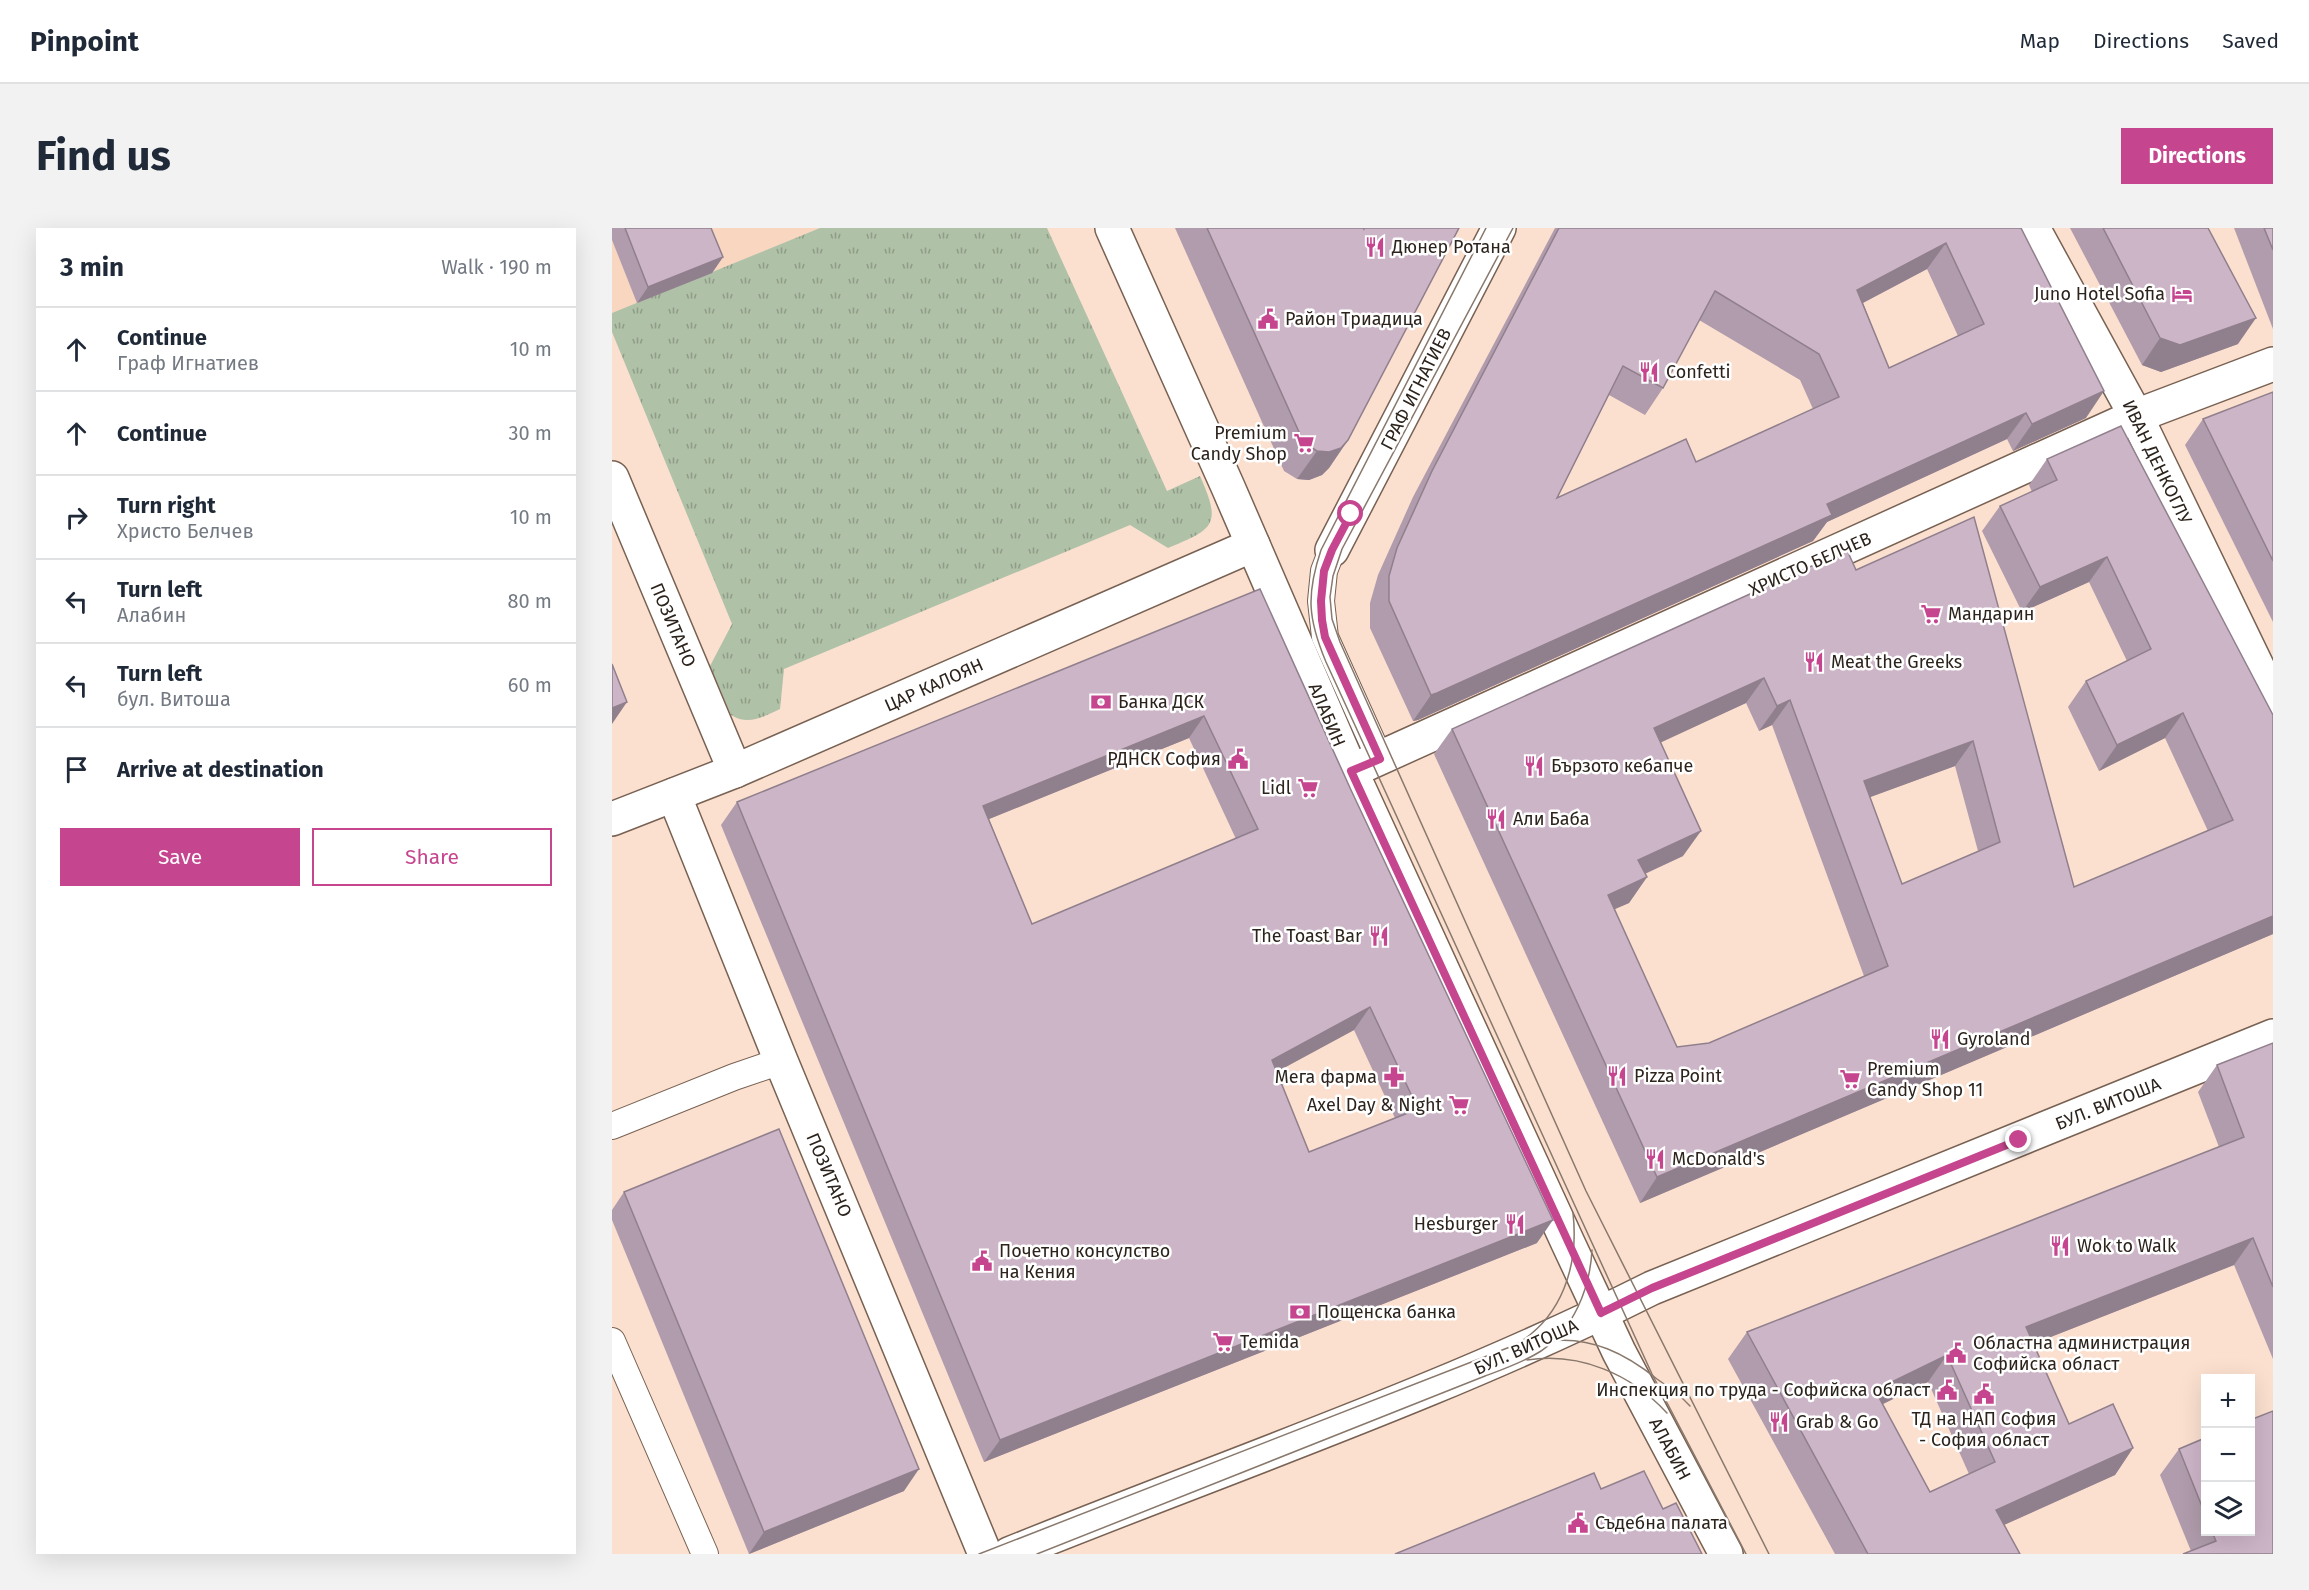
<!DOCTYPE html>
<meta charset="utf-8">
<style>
body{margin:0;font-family:"Fira Sans",sans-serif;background:#f2f2f3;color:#1f2937}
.controls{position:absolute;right:18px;bottom:18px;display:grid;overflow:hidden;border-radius:0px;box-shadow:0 6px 24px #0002}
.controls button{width:54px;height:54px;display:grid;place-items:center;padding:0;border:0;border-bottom:2px solid #e0e1e3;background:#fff;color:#1f2937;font:30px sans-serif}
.stop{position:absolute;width:18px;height:18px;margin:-14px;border:4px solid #c6458f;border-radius:50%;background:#fff}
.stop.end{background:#c6458f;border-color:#fff;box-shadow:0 2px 6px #0008}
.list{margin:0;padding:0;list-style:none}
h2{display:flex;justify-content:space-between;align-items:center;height:78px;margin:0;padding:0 24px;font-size:26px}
h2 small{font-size:20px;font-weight:400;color:#747a83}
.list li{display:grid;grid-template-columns:39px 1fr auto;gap:18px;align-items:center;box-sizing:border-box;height:84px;padding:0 24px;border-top:2px solid #e0e1e3}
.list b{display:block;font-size:22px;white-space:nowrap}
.list p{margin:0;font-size:20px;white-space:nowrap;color:#747a83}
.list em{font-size:20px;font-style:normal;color:#747a83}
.actions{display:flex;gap:12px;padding:18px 24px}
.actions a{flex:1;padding:14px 0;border:2px solid #c6458f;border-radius:0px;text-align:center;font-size:21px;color:#c6458f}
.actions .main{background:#c6458f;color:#fff}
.icon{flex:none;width:33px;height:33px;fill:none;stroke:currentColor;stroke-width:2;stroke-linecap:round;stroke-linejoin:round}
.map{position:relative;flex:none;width:1661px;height:1326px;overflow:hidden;border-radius:0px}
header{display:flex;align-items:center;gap:36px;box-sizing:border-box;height:84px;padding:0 30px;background:#fff;border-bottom:2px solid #e0e1e3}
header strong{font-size:28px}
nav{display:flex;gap:33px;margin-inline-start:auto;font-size:21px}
.intro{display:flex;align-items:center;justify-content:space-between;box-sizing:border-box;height:144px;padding:0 36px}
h1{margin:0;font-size:42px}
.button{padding:15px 27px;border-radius:0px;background:#c6458f;color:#fff;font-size:21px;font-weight:700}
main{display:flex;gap:36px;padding:0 36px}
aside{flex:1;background:#fff;border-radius:0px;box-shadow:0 6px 24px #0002}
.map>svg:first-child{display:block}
.built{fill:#f8d6c0}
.park{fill:url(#park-tufts)}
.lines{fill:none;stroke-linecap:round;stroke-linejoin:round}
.service-casing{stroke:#786152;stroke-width:28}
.pedestrian-casing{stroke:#786152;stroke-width:36}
.minor-casing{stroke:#786152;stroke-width:36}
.service{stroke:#fff;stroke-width:26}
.pedestrian{stroke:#fff;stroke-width:33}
.minor{stroke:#fff;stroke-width:33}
.tram{stroke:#89786c;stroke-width:1.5}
.wall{fill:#b09cac;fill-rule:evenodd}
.shaded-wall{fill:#907f8c}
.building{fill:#cdb5c8;stroke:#907f8c;stroke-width:1.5;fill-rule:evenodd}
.route{stroke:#c6458f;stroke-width:8}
.labels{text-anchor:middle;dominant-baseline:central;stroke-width:5;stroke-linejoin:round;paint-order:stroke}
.poi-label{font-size:18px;fill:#2c231c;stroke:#fff;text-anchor:start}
.street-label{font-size:18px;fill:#2c231c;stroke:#fff}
</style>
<header>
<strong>Pinpoint</strong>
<nav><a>Map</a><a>Directions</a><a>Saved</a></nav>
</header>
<div class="intro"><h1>Find us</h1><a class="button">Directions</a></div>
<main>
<aside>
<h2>3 min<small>Walk · 190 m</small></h2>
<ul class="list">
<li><svg class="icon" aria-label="ahead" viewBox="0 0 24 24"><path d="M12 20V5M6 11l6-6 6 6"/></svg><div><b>Continue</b><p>Граф Игнатиев</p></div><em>10 m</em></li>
<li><svg class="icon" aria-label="ahead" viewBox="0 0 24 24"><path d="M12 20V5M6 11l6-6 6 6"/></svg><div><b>Continue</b></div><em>30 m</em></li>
<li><svg class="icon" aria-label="right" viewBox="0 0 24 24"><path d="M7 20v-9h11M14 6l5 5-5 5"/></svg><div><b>Turn right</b><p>Христо Белчев</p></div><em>10 m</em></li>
<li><svg class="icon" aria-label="left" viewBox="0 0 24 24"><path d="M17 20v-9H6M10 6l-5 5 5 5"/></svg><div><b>Turn left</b><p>Алабин</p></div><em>80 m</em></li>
<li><svg class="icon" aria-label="left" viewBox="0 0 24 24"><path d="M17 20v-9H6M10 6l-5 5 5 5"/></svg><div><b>Turn left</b><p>бул. Витоша</p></div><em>60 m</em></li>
<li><svg class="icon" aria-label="arrive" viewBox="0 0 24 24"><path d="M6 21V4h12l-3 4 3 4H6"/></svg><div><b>Arrive at destination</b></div></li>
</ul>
<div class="actions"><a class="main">Save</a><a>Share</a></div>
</aside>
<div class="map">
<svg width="1661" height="1326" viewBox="0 0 1661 1326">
<defs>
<pattern id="park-tufts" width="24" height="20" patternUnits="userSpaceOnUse" patternTransform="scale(1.5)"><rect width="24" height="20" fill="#afc1a7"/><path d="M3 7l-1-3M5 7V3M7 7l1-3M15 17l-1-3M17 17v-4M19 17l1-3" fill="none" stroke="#8f9c87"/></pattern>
</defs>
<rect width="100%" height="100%" fill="#fbe0cf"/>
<!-- built -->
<polygon class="built" points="0,0 208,0 0,85"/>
<!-- park -->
<path class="park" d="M208,0H435L555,263L588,248C610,297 602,301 556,320L518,297L172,441L168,481C151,489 136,498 119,487L98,438L120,396L0,104V85Z"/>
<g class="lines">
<!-- service casing -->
<g class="service-casing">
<g id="service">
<polyline points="720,322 712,343 709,373 713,409 768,531"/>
<polyline points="0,898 122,849 169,833"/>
<polyline points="0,1113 93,1326"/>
</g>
</g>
<!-- pedestrian casing -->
<g class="pedestrian-casing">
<g id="pedestrian">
<polyline points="720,322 887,0"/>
<path d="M397,1326C612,1239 833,1164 1040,1060L1661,808"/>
</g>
</g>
<!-- minor casing -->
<g class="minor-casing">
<g id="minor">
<polyline points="500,0 616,259 739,543 956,1015 1007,1124 1114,1326"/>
<polyline points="1421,0 1524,188 1661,471"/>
<polyline points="0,250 123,543"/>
<polyline points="739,543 1524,188 1661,136"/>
<polyline points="62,567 169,833 373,1326"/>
<polyline points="0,591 123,543 641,317"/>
</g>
</g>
<!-- service -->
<use href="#service" class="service"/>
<!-- pedestrian -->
<use href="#pedestrian" class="pedestrian"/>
<!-- minor -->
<use href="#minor" class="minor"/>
<!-- tram -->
<g class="tram">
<path d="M874,0L709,322C694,367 696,391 714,434L1040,1146L1134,1326"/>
<polyline points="901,0 730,321 721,348 718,369 720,391 728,414 974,963 1157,1326"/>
<path d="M938,1113C979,1108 1014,1126 1045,1151C1057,1159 1068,1167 1078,1178"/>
<path d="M915,1132C968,1124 1019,1146 1055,1185"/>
<path d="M367,1326L903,1117C950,1090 967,1038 961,985"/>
<path d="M425,1326L873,1148C892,1141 912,1134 929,1123C962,1101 978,1060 980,1022"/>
</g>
</g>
<!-- wall -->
<g class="wall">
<polygon points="0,0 99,0 111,29 100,45 25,75 0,12"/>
<polygon points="563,0 847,0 736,212 717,240 710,247 697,252 685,251 672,243"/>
<path d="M943,0H1409L1474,190L1401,223L1395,211L1215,294L1201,313L806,492L801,493L758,400V375L766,347L801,269ZM1315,41L1346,108L1277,140L1251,75ZM1087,92L1188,152L1201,181L1084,234L945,270L997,167L1033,187L1051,160Z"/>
<polygon points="1458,0 1596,0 1626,116 1549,144 1530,137"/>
<polygon points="1622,0 1661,0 1661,101"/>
<polygon points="1661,164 1661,394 1573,217 1591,191"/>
<path d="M1435,231L1661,487V706L1028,975L822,526L840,501L1244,342L1462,659L1596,603L1553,510L1487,543L1456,479L1474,453L1515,433L1477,354L1410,384L1370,303L1388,278L1420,264L1417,257ZM1134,475L1147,503L1160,497L1252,748L1097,815L1065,819L1002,681L1017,675L1035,649L1033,646L1071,628L1048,514ZM1343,538L1366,623L1290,656L1258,569Z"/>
<path d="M648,361L925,1015L372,1234L109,597L125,574ZM577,510L624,611L420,696L377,591ZM742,802L783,890L697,924L664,844Z"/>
<path d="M1661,815V1131L1622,1037L1421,1116L1457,1196L1521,1220L1503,1247L1392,1297L1408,1326H1223L1116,1131L1135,1104L1607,919L1586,864L1605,837ZM1316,1154L1357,1246L1318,1264L1271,1176Z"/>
<polygon points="12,964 292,1263 137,1326 0,992 0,982"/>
<polygon points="1593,1210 1593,1304 1638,1304 1661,1326 1579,1323 1548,1247 1567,1221"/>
</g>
<!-- shaded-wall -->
<g class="shaded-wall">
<polygon points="1334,15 1315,41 1226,88 1245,62"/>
<polygon points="111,29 100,45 25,75 36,59"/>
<polygon points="1644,90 1626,116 1549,144 1530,137 1548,110"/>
<polygon points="1492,163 1474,190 1401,223 1420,196"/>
<polygon points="1414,185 1395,211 1215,294 1201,313 806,492 801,493 819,467 1215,276"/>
<polygon points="736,212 717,240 710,247 697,252 685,251 705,223"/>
<polygon points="1495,329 1477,354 1410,384 1428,359"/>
<polygon points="1152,450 1134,475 1024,526 1042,500"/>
<polygon points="1178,472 1160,497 1147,503 1165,478"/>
<polygon points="15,474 0,496 0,480"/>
<polygon points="1571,485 1553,510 1487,543 1505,517"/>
<polygon points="592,488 577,510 355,600 371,578"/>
<polygon points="1361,513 1343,538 1234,578 1252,553"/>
<polygon points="1089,603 1071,628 1008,657 1026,632"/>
<polygon points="1035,649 1017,675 978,692 996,667"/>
<polygon points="1661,688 1661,706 1028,975 1045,949"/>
<polygon points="758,779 742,802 644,855 660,832"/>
<polygon points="941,992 925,1015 372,1234 388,1212"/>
<polygon points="1641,1010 1622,1037 1395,1126 1414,1099"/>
<polygon points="1335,1127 1316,1154 1244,1189 1263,1162"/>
<polygon points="1521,1220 1503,1247 1365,1309 1384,1282"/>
<polygon points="307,1241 292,1263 137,1326 152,1304"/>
</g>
<!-- building -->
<g class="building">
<polygon points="13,0 99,0 111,29 36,59"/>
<polygon points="595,0 752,0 752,1 753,0 847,0 736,212 729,220 717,224 705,223 692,215"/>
<path d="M947,0H1409L1492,163L1420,196L1414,185L1215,276L1220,287L825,465L819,467L777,373V348L785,320L820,243ZM1334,15L1372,96L1277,140L1245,62ZM1103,63L1207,126L1227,169L1084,234L1074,211L945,270L1011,138L1051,160Z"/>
<polygon points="1491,0 1596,0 1644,90 1568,117 1548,110"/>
<polygon points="1652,0 1661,0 1661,22"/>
<polygon points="1661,164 1661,333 1591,191"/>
<path d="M1509,198L1661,487V688L1045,949L840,501L1235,322L1244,342L1362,289L1462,659L1621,592L1571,485L1505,517L1474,453L1539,421L1495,329L1428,359L1388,278L1445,252L1435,231ZM1152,450L1165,478L1178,472L1276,738L1097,815L1065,819L996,667L1035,649L1026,632L1089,603L1042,500ZM1361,513L1388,614L1290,656L1252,553Z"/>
<path d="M648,361L739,562L941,992L388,1212L125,574ZM592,488L646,601L420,696L371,578ZM758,779L806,881L697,924L660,832Z"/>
<polygon points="0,436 15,474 0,480"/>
<path d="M1661,815V1059L1641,1010L1414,1099L1457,1196L1501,1176L1521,1220L1384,1282L1408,1326H1256L1135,1104L1632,909L1605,837ZM1335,1127L1383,1234L1318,1264L1263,1162Z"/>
<polygon points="167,901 307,1241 152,1304 12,964"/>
<polygon points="1661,1183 1661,1326 1571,1326 1604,1313 1600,1304 1638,1304 1638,1192"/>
<polygon points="1593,1210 1593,1286 1567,1221"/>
<polygon points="1032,1243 1051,1281 1064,1275 1090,1326 783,1326 982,1245 989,1261"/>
</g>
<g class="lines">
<!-- route -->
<polyline class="route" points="739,286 720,322 712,343 709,373 710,392 713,409 768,531 739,543 989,1085 1040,1060 1407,912"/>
</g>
<!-- icons -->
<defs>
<g id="restaurant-bare" transform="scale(1.62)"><path d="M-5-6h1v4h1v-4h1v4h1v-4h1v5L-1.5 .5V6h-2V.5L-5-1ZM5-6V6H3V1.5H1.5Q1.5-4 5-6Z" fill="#c6458f" stroke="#fff" stroke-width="2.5" paint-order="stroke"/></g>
<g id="hotel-bare" transform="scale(1.62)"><path d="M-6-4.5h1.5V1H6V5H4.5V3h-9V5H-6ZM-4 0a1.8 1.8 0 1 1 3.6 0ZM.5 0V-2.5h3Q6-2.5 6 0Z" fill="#c6458f" stroke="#fff" stroke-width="2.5" paint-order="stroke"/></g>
<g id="civic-bare" transform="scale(1.62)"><path d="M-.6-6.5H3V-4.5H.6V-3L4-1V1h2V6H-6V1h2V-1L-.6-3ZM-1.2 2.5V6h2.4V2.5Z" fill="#c6458f" stroke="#fff" stroke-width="2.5" paint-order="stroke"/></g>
<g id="supermarket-bare" transform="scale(1.62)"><path d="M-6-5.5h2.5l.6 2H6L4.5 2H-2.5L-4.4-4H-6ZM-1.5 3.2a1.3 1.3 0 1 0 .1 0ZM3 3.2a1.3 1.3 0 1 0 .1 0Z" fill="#c6458f" stroke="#fff" stroke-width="2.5" paint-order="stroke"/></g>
<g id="bank-bare" transform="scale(1.62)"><path d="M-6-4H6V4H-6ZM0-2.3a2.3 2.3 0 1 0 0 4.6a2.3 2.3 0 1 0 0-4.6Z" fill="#c6458f" stroke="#fff" stroke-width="2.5" paint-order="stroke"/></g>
<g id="pharmacy-bare" transform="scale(1.62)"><path d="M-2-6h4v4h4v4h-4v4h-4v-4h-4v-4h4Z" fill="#c6458f" stroke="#fff" stroke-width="2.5" paint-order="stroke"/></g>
</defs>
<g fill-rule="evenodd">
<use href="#restaurant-bare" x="763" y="19"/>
<use href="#hotel-bare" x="1570" y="66"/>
<use href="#civic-bare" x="656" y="91"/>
<use href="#restaurant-bare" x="1037" y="144"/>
<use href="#supermarket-bare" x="692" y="215"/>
<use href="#supermarket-bare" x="1319" y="386"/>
<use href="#restaurant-bare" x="1202" y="434"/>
<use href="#bank-bare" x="489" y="474"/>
<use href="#civic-bare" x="626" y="531"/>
<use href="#restaurant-bare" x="922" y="538"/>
<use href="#supermarket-bare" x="696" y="560"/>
<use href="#restaurant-bare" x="884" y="591"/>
<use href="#restaurant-bare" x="767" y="708"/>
<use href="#restaurant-bare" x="1328" y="811"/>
<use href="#restaurant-bare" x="1005" y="848"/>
<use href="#pharmacy-bare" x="782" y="849"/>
<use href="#supermarket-bare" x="1238" y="851"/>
<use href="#supermarket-bare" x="847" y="877"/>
<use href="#restaurant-bare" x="1043" y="931"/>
<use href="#restaurant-bare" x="903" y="996"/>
<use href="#restaurant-bare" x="1448" y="1018"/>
<use href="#civic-bare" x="370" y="1033"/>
<use href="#bank-bare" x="688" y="1084"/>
<use href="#supermarket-bare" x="611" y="1114"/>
<use href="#civic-bare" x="1344" y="1125"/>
<use href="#civic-bare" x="1335" y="1162"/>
<use href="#civic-bare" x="1372" y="1166"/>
<use href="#restaurant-bare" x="1167" y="1194"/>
<use href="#civic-bare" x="966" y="1295"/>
</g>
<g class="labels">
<!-- poi labels -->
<g class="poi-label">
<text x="780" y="19">Дюнер Ротана</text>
<text x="1553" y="66" text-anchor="end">Juno Hotel Sofia</text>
<text x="673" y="91">Район Триадица</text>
<text x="1054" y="144">Confetti</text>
<text x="675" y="205" text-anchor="end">Premium<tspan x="675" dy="21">Candy Shop</tspan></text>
<text x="1336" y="386">Мандарин</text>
<text x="1219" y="434">Meat the Greeks</text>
<text x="506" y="474">Банка ДСК</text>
<text x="609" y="531" text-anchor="end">РДНСК София</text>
<text x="939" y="538">Бързото кебапче</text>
<text x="679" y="560" text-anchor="end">Lidl</text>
<text x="901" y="591">Али Баба</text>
<text x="750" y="708" text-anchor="end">The Toast Bar</text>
<text x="1345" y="811">Gyroland</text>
<text x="1255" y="841">Premium<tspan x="1255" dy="21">Candy Shop 11</tspan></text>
<text x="1022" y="848">Pizza Point</text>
<text x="765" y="849" text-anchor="end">Мега фарма</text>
<text x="830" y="877" text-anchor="end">Axel Day &amp; Night</text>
<text x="1060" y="931">McDonald's</text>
<text x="886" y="996" text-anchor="end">Hesburger</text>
<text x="1465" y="1018">Wok to Walk</text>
<text x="387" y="1023">Почетно консулство<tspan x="387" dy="21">на Кения</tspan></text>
<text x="705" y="1084">Пощенска банка</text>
<text x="628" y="1114">Temida</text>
<text x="1361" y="1115">Областна администрация<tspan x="1361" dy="21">Софийска област</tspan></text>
<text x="1318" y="1162" text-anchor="end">Инспекция по труда - Софийска област</text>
<text x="1372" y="1191" text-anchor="middle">ТД на НАП София<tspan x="1372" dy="21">- София област</tspan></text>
<text x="1184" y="1194">Grab &amp; Go</text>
<text x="983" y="1295">Съдебна палата</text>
</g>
<!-- street labels -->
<g class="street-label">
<text transform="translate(804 161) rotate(-63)">ГРАФ ИГНАТИЕВ</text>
<text transform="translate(1545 234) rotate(64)">ИВАН ДЕНКОГЛУ</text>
<text transform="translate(1198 336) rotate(-24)">ХРИСТО БЕЛЧЕВ</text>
<text transform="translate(61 397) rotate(67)">ПОЗИТАНО</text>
<text transform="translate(322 457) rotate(-24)">ЦАР КАЛОЯН</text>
<text transform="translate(715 487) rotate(67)">АЛАБИН</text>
<text transform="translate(1496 876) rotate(-22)">БУЛ. ВИТОША</text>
<text transform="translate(217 947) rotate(67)">ПОЗИТАНО</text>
<text transform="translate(914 1119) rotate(-24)">БУЛ. ВИТОША</text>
<text transform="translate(1058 1221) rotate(62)">АЛАБИН</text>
</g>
</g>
</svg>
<div class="controls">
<button>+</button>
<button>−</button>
<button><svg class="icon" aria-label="layers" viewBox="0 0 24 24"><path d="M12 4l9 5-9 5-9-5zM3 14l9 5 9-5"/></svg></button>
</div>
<div class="stop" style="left:739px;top:286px"></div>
<div class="stop end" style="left:1407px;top:912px"></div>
</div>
</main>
